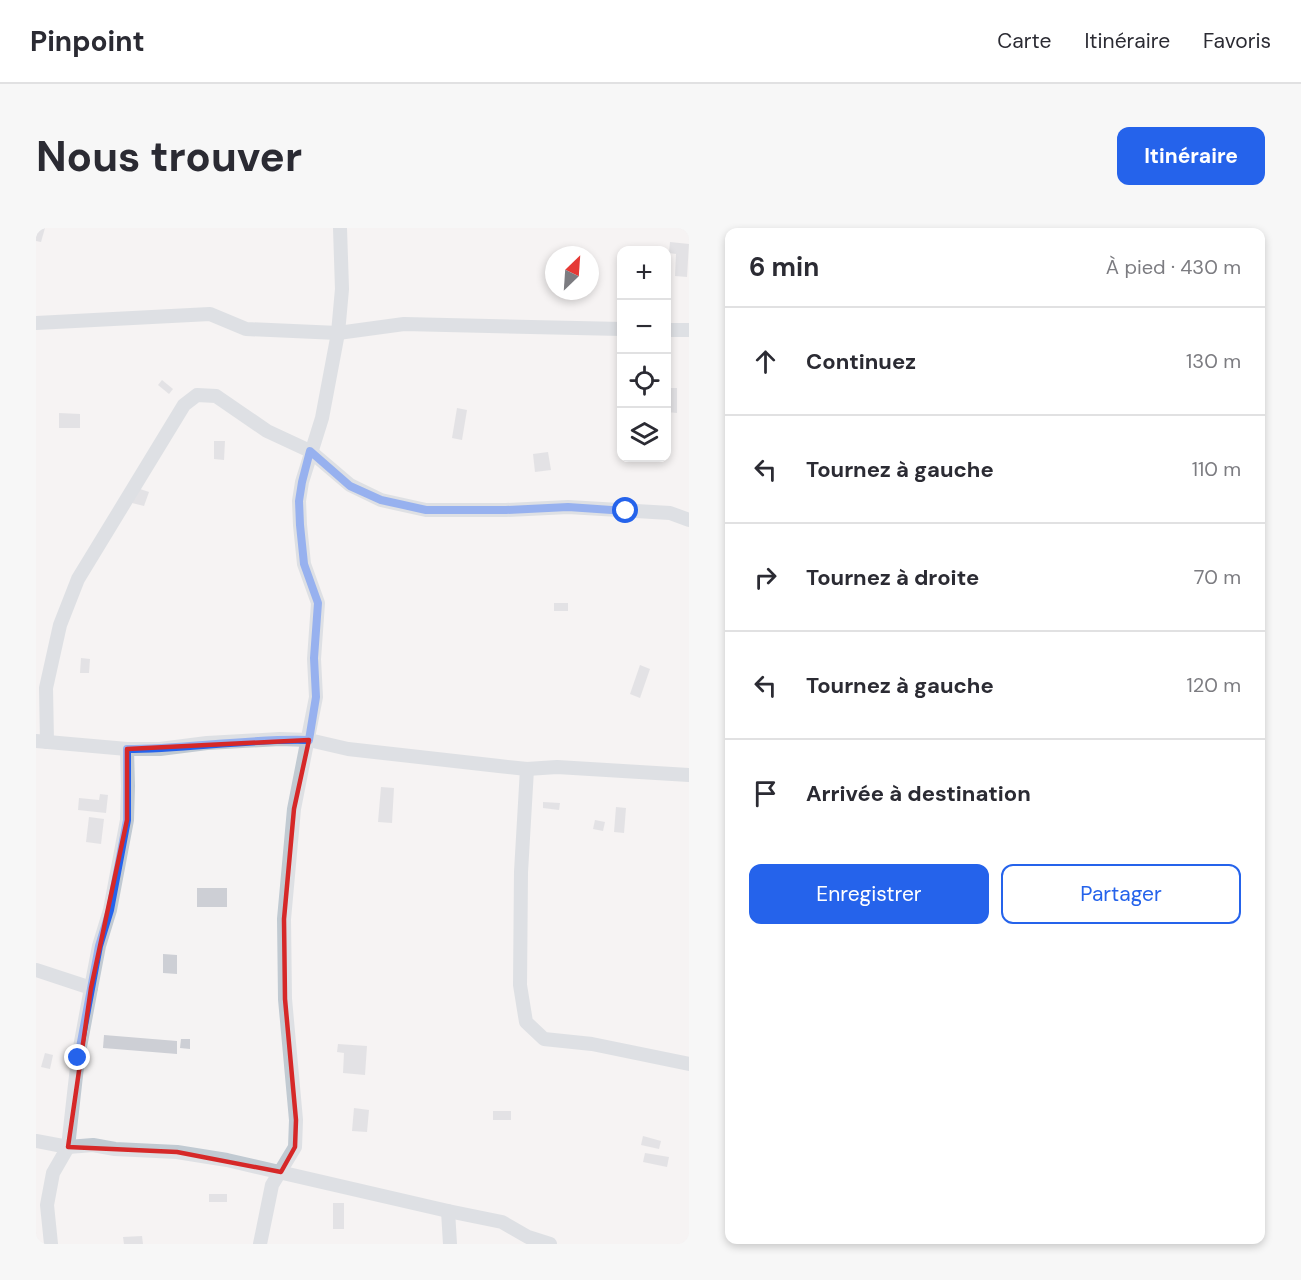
<!DOCTYPE html>
<html lang="fr">
<meta charset="utf-8">
<style>
body{margin:0;font-family:"DM Sans",sans-serif;background:#f7f7f7;color:#2b2b33}
.controls{position:absolute;right:18px;top:18px;display:grid;overflow:hidden;border-radius:12px;box-shadow:0 3px 9px #0003}
.controls button{width:54px;height:54px;display:grid;place-items:center;padding:0;border:0;border-bottom:2px solid #e1e1e2;background:#fff;color:#2b2b33;font:30px sans-serif}
.compass{position:absolute;left:509px;top:18px;width:54px;height:54px;border-radius:50%;background:#fff;box-shadow:0 3px 9px #0003;rotate:25deg}
.stop{position:absolute;width:18px;height:18px;margin:-14px;border:4px solid #2563eb;border-radius:50%;background:#fff}
.stop.end{background:#2563eb;border-color:#fff;box-shadow:0 2px 6px #0008}
.list{margin:0;padding:0;list-style:none}
h2{display:flex;justify-content:space-between;align-items:center;height:78px;margin:0;padding:0 24px;font-size:26px}
h2 small{font-size:20px;font-weight:400;color:#7c7c81}
.list li{display:grid;grid-template-columns:39px 1fr auto;gap:18px;align-items:center;box-sizing:border-box;height:108px;padding:0 24px;border-top:2px solid #e1e1e2}
.list b{display:block;font-size:22px;white-space:nowrap}
.list em{font-size:20px;font-style:normal;color:#7c7c81}
.actions{display:flex;gap:12px;padding:18px 24px}
.actions a{flex:1;padding:14px 0;border:2px solid #2563eb;border-radius:12px;text-align:center;font-size:21px;color:#2563eb}
.actions .main{background:#2563eb;color:#fff}
.icon{flex:none;width:33px;height:33px;fill:none;stroke:currentColor;stroke-width:2;stroke-linecap:round;stroke-linejoin:round}
.map{position:relative;flex:none;width:653px;height:1016px;overflow:hidden;border-radius:12px}
header{display:flex;align-items:center;gap:36px;box-sizing:border-box;height:84px;padding:0 30px;background:#fff;border-bottom:2px solid #e1e1e2}
header strong{font-size:28px}
nav{display:flex;gap:33px;margin-inline-start:auto;font-size:21px}
.intro{display:flex;align-items:center;justify-content:space-between;box-sizing:border-box;height:144px;padding:0 36px}
h1{margin:0;font-size:42px}
.button{padding:15px 27px;border-radius:12px;background:#2563eb;color:#fff;font-size:21px;font-weight:700}
main{display:flex;gap:36px;padding:0 36px}
aside{flex:1;background:#fff;border-radius:12px;box-shadow:0 3px 9px #0003}
.map>svg:first-child{display:block}
.building{fill:#cdcfd5}
.lines{fill:none;stroke-linecap:round;stroke-linejoin:round}
.street{stroke:#c1cad2;stroke-width:14}
.route{stroke:#2563eb;stroke-width:8}
.marked{fill:none;stroke:#d62828;stroke-width:4.5;stroke-linejoin:round}
</style>
<header>
<strong>Pinpoint</strong>
<nav><a>Carte</a><a>Itinéraire</a><a>Favoris</a></nav>
</header>
<div class="intro"><h1>Nous trouver</h1><a class="button">Itinéraire</a></div>
<main>
<div class="map">
<svg width="653" height="1016" viewBox="0 0 653 1016">
<rect width="100%" height="100%" fill="#f5f3f3"/>
<!-- building -->
<g class="building">
<polygon points="0,0 9,0 5,14 0,13"/>
<polygon points="634,14 653,16 651,49 639,48 640,26 633,25"/>
<polygon points="126,152 137,161 133,166 122,157"/>
<polygon points="631,160 641,160 641,185 631,184"/>
<polygon points="421,180 431,182 426,212 416,210"/>
<polygon points="23,185 44,186 44,200 23,200"/>
<polygon points="178,213 189,213 188,232 178,231"/>
<polygon points="512,224 515,242 499,244 497,226"/>
<polygon points="101,260 113,264 108,278 96,275"/>
<rect x="518" y="375" width="14" height="8"/>
<polygon points="45,430 54,431 53,445 44,445"/>
<polygon points="604,437 614,441 604,470 594,466"/>
<polygon points="345,559 358,560 356,595 342,594"/>
<polygon points="64,566 72,567 70,585 42,582 43,570 63,572"/>
<polygon points="507,574 524,575 523,582 507,580"/>
<polygon points="580,579 590,580 588,605 578,604"/>
<polygon points="53,589 68,591 65,616 50,614"/>
<polygon points="559,592 569,594 567,603 557,601"/>
<rect x="161" y="660" width="30" height="19"/>
<polygon points="127,726 141,727 141,746 127,745"/>
<polygon points="68,807 141,813 141,826 67,820"/>
<polygon points="145,811 154,811 154,821 144,820"/>
<polygon points="302,816 331,818 329,847 307,845 308,825 301,824"/>
<polygon points="9,825 17,827 14,841 5,839"/>
<polygon points="318,880 333,882 331,904 316,903"/>
<rect x="457" y="883" width="18" height="9"/>
<polygon points="607,908 625,913 623,921 605,917"/>
<polygon points="609,925 633,929 631,939 607,934"/>
<rect x="173" y="966" width="18" height="8"/>
<rect x="297" y="975" width="11" height="26"/>
<polygon points="106,1008 107,1016 88,1016 87,1009"/>
</g>
<g class="lines">
<!-- street -->
<g class="street">
<polyline points="0,95 174,86 210,101 302,105 368,96 586,101"/>
<polyline points="630,102 653,102"/>
<polyline points="0,513 91,521 124,521 171,515 244,511 273,512 312,521 463,538 491,541 521,539 653,547"/>
<polyline points="11,514 10,460 24,397 42,351 148,177 161,167 180,168 231,203 274,223 314,257 345,272 390,282 470,282 532,279 634,285 653,292"/>
<polyline points="491,541 485,644 484,757 490,794 508,811 556,816 653,836"/>
<polyline points="0,742 55,760"/>
<polyline points="0,913 32,919 57,917 79,921 141,924 191,932 412,983 466,994 492,1009 514,1016"/>
<polyline points="412,983 414,1016"/>
<polyline points="15,1016 11,977 17,945 32,919 42,830 55,760 63,718 74,682 91,592 92,558 91,521"/>
<polyline points="224,1016 236,957 259,919 260,892 249,771 248,691 258,581 280,469 278,431 282,375 268,336 264,297 263,273 266,254 286,190 302,105 306,61 304,0"/>
</g>
</g>
<g class="lines">
<!-- route -->
<path class="route" d="M42,830L63,718L74,682L91,592V521C151,521 212,510 273,512L280,469L278,430L282,375L268,336L264,297L263,273L266,254L274,223L314,258L345,272L390,282H470L532,279L590,283"/>
</g>
<!-- marked area -->
<path d="M0 0H653V1016H0ZM273,512L258,581L248,691L249,771L260,892L259,919L245,944L141,924L32,919L55,760L91,592V521Z" fill="#f5f3f3" fill-opacity=".55" fill-rule="evenodd"/>
<path class="marked" d="M273,512L258,581L248,691L249,771L260,892L259,919L245,944L141,924L32,919L55,760L91,592V521Z"/>
</svg>
<div class="controls">
<button>+</button>
<button>−</button>
<button><svg class="icon" aria-label="locate" viewBox="0 0 24 24"><circle cx="12" cy="12" r="6"/><path d="M12 2v4M12 18v4M2 12h4M18 12h4"/></svg></button>
<button><svg class="icon" aria-label="layers" viewBox="0 0 24 24"><path d="M12 4l9 5-9 5-9-5zM3 14l9 5 9-5"/></svg></button>
</div>
<svg class="compass" viewBox="-18 -18 36 36"><path d="M0-13l5 13h-10z" fill="#e53935"/><path d="M0 13l5-13h-10z" fill="#7c7c81"/></svg>
<div class="stop" style="left:590px;top:283px"></div>
<div class="stop end" style="left:42px;top:830px"></div>
</div>
<aside>
<h2>6 min<small>À pied · 430 m</small></h2>
<ul class="list">
<li><svg class="icon" aria-label="ahead" viewBox="0 0 24 24"><path d="M12 20V5M6 11l6-6 6 6"/></svg><div><b>Continuez</b></div><em>130 m</em></li>
<li><svg class="icon" aria-label="left" viewBox="0 0 24 24"><path d="M17 20v-9H6M10 6l-5 5 5 5"/></svg><div><b>Tournez à gauche</b></div><em>110 m</em></li>
<li><svg class="icon" aria-label="right" viewBox="0 0 24 24"><path d="M7 20v-9h11M14 6l5 5-5 5"/></svg><div><b>Tournez à droite</b></div><em>70 m</em></li>
<li><svg class="icon" aria-label="left" viewBox="0 0 24 24"><path d="M17 20v-9H6M10 6l-5 5 5 5"/></svg><div><b>Tournez à gauche</b></div><em>120 m</em></li>
<li><svg class="icon" aria-label="arrive" viewBox="0 0 24 24"><path d="M6 21V4h12l-3 4 3 4H6"/></svg><div><b>Arrivée à destination</b></div></li>
</ul>
<div class="actions"><a class="main">Enregistrer</a><a>Partager</a></div>
</aside>
</main>
